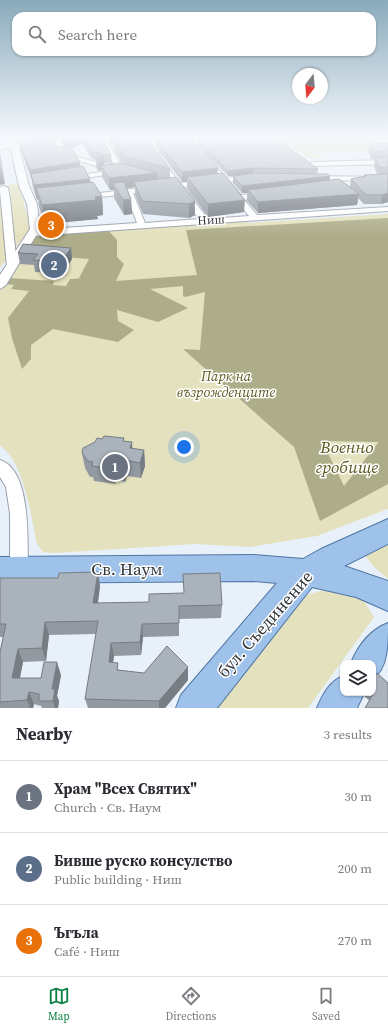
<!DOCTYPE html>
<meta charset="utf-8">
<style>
body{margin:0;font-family:"Source Serif 4",serif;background:#f2f2f3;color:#2b2b33}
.controls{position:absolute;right:12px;bottom:12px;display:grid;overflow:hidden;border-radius:8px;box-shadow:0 1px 3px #0004}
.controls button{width:36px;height:36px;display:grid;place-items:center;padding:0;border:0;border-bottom:1px solid #e1e1e2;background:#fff;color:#2b2b33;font:20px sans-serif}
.compass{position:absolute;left:292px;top:68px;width:36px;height:36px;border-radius:50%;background:#fff;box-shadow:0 1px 3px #0004;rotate:196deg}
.you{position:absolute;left:184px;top:447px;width:14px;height:14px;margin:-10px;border:3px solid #fff;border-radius:50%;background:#1a73e8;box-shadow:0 0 0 6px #1a73e833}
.badge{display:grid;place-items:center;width:26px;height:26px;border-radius:50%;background:#0b8043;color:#fff;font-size:13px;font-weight:700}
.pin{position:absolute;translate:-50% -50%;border:2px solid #fff;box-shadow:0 1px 4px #0006}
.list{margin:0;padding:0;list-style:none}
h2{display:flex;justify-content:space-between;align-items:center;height:52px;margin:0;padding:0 16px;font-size:17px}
h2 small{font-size:13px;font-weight:400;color:#7c7c81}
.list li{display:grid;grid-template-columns:26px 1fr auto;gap:12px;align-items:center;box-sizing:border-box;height:72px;padding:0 16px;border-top:1px solid #e1e1e2}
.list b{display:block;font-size:15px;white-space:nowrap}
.list p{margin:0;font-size:13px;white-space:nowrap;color:#7c7c81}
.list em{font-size:13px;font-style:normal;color:#7c7c81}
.icon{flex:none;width:22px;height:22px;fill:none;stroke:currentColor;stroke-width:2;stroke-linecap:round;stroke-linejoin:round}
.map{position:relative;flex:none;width:388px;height:708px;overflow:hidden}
.search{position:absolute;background:#fff;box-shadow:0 1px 3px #0004;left:12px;right:12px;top:12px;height:44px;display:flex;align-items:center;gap:10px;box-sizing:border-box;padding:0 14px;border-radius:12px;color:#7c7c81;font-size:15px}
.sheet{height:268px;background:#fff}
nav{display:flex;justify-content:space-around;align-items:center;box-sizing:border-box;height:56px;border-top:1px solid #e1e1e2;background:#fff;font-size:11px;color:#7c7c81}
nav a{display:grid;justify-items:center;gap:2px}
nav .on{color:#0b8043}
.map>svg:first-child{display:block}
.green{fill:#e4e2be}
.forest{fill:#aead89;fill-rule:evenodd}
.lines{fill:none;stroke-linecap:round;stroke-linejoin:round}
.minor-casing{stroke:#9aa1aa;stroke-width:2}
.tertiary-casing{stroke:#9aa1aa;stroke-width:2}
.primary-casing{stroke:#4e76a3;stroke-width:2}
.minor{fill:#fff;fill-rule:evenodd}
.tertiary{fill:#fff;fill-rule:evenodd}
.primary{fill:#9ec2ea;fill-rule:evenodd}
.wall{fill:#9299a1;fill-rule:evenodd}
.shaded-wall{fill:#777d83}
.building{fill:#aab2bb;stroke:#777d83}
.labels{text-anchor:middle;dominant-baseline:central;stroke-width:3;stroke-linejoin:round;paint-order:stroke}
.far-street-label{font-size:12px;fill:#323539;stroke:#fff}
.park-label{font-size:14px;font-style:italic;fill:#5d591e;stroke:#fff}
.near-park-label{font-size:17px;font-style:italic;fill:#5d591e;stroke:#fff}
.near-street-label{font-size:17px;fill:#323539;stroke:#fff}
</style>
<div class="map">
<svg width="388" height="708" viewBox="0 0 388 708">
<rect width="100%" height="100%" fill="#e8f0f9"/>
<!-- green -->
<g class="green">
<polygon points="254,137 388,137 388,150 318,152 322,158 308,158 288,145"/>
<polygon points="18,184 31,227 0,268 0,186"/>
<path d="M388,214V509L317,536L250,547L195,544L55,553L43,552L37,544C31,517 24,461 0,446V290L37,235L246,220L248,223Z"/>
<polygon points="388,543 388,579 374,567 363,553"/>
<polygon points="333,588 362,598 374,617 308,708 211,708 302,596"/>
</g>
<!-- forest -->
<path class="forest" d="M388,218V484L320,521L294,447L183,349L200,350L205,292L185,297L183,296V286L150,289L188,308L158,322L117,310L118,321L134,330L118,342L53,329L31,345V359L22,369L12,338L8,318L29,291L11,289L14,285L4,284L8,278L54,281L53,285L66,286L70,279L84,278H79L89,259L24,254L37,235L108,230L117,240V257L124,264L116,281L197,275L186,230ZM322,441L378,442V443L344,486Z"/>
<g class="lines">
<!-- minor casing -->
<g class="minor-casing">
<g id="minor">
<polygon points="54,137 60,137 64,152 113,168 110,170 59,155"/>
<polygon points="99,137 105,137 124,171 121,173 70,180 70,176 73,176 117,170"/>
<polygon points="216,137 235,137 232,139 135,148 132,146 135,144"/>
<polygon points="14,143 16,144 16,146 0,150 0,146"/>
<path d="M207,157L226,178L252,175V179L229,182L241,195L266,193V197L244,200L257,215L388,207V211L33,236L29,233L33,230L137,223L126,194L84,199L80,197L84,195L173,184L157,161L160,159L162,160L180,183L219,178L204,159ZM222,182L249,216L208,219L183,187ZM176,188L199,219L145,223L133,193Z"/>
<polygon points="388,160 388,164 312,166 309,164 312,162"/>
<polygon points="310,176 388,177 388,181 313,180 310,180"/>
<polygon points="4,186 8,188 10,199 17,267 12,270 7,267 0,191 0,187"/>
<path d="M0,460C32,470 27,542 28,569L25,575L19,577L13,575L10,569V514L6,487L0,477Z"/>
</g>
</g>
<!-- tertiary casing -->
<g class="tertiary-casing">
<polygon id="tertiary" points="8,137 16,137 29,186 37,204 40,229 6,285 0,289 0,275 30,229 27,204 19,186"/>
</g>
<!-- primary casing -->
<g class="primary-casing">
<g id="primary">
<polygon points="388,519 388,544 344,566 388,581 388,611 356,597 312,587 217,708 176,708 181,695 277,583 253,581 0,583 0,557 253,555 303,559 321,549"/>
<path d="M388,623C388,643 388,669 373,678V663H351C358,646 370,630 388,623Z"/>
<path d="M343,676V693H364L357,708H317C323,694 329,682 343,676Z"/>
</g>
</g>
<!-- minor -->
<use href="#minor" class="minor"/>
<!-- tertiary -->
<use href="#tertiary" class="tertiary"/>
<!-- primary -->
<use href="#primary" class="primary"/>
</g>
<!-- wall -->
<g class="wall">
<path d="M17,137H54L55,146L64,148L60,137H102L111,156L112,164H122L115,151L114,144H111L107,137H140L170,169V178L195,201V215L189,218L143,214L135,195V187L127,188L131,199L132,214L124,215L114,198V190H110L102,177V170L98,171L96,167V160L92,159L82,143L70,149L80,167L90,179V183L102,196L103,215L97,216L98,219L45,224L39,207L38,199L37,200L33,188L32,181L21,151L19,140H21L18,139ZM104,163L111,164L105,165Z"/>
<polygon points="155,138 206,152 197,143 197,138 318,169 317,174 330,176 329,180 350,187 351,179 364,177 364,175 377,174 374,166 375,159 371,159 368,151 370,144 388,143 388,202 381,204 364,204 358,198 357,205 258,213 247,201 247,193 242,193 233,183 233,176 249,174 228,176 206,153 217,174 244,212 208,217 187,189 187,182 182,182 156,147"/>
<polygon points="71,248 72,259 63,274 35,272 34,265 20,264 18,253"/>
<polygon points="124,438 124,441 132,449 144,450 145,466 141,478 127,476 125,482 116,480 115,484 94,481 93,477 90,477 85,468 82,453 102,439"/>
<polygon points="0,578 100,586 98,603 222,605 221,618 179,619 179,636 143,637 141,655 114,656 113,663 119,670 144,673 188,667 188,680 165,708 88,708 85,699 96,634 49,635 46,661 23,662 20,678 41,678 61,675 57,696 59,701 58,708 42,708 41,706 34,704 33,708 0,708 0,652 3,637 0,637"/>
<polygon points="388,683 370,701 364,696 365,693 373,693"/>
</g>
<!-- shaded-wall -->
<g class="shaded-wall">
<polygon points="77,137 81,137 82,143 70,149 69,145 68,142"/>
<polygon points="110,137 140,137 140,142 114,140 114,144 111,144"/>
<polygon points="0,155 5,184 0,185"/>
<polygon points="104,156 105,170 101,166 102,170 98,171 97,157"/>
<polygon points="80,162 81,173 31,174 32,181 30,170"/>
<polygon points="218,168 217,178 187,177 187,182 182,182 182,172"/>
<polygon points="253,168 253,174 228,176 228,171"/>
<polygon points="157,173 157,184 134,182 135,187 117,190 113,183 114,190 110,190 109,178"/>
<polygon points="330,176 329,183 248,190 247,193 242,193 242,186"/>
<polygon points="90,179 91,193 36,188 38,199 37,200 34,185"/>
<polygon points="388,193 388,202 381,204 382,195"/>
<polygon points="359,194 357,205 258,213 258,202"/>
<polygon points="102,196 103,215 97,216 98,219 45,224 42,205"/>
<polygon points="131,199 132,214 124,215 123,200"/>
<polygon points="245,200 244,212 208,217 208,204"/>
<polygon points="195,201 195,215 189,218 189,204"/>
<polygon points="71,248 72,259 63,274 61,262"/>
<polygon points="132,442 133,457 130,448"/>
<polygon points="144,450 145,466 141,478 140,463"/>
<polygon points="125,460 127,476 125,482 123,466"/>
<polygon points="114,465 116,480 115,484 113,469"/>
<polygon points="98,572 100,586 96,616 93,603"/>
<polygon points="45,622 49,635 46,661 42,648"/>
<polygon points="142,624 143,637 141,655 140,642"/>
<polygon points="111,643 114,656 111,675 109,662"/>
<polygon points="18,649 23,662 17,691 12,678"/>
<polygon points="57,662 61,675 57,696 59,701 58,708 55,708 53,701 52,689"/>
<polygon points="188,667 188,680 165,708 159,708 159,701"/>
<polygon points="29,692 34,704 33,708 30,708 27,700"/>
</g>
<!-- building -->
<g class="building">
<polygon points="38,137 54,137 55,141"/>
<polygon points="62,137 77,137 68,142 69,145 64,144"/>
<polygon points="82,137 102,137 111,156 91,151"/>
<polygon points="146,137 170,169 124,156 114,140"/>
<polygon points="175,137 188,137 206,153 218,168 182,172 155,138"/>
<polygon points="213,137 274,137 318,169 253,168 228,171 197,138"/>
<polygon points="27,138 73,150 80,162 30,170 19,140"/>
<polygon points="388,143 388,151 373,151 370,144"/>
<polygon points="95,154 104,156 97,157"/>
<polygon points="0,155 2,168 0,168"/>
<polygon points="388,157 388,168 379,167 375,158"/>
<polygon points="120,163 157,173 109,178 101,166"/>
<polygon points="83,166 90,179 34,185 31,174"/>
<polygon points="223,173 245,200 208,204 187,177"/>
<polygon points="254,173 327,174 330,176 242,186 233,176"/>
<polygon points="388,174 388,193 382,195 366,195 351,179 366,176 364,175"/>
<polygon points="176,177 195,201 189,204 142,201 134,182"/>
<polygon points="339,179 359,194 258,202 248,190"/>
<polygon points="93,182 102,196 95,197 96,200 42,205 36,188"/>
<polygon points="124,182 131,199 123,200 113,183"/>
<polygon points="23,244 71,248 61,262 33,260 38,254 18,253"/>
<polygon points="104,436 124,438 123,441 132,442 130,448 144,450 140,463 125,460 123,466 114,465 113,469 92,466 93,462 88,461 82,453 83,448 95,442 97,438 102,439"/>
<polygon points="98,572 93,603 149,602 149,594 184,593 183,574 220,573 222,605 179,606 179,623 142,624 140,642 111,643 109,662 118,663 117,670 144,673 167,646 188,667 159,701 85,699 98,621 45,622 42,648 18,649 12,678 41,678 44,662 57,662 52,689 55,689 53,701 39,701 39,694 29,692 27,700 0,702 0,652 6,624 0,624 0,578 58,578 59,573"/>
<polygon points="377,673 388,683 388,708 365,708 373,694 372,693 373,693 373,678"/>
</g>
<!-- sky -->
<linearGradient id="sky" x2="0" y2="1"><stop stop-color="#89aabb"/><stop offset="0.58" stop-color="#f5f8fc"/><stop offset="1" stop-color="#f5f8fc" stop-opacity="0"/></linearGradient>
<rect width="388" height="236" fill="url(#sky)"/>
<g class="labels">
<!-- far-street labels -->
<g class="far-street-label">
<text transform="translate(211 220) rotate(-3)">Ниш</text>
</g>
<!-- park labels -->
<g class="park-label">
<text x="226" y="376">Парк на<tspan x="226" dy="16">възрожденците</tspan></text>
</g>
<!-- near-park labels -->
<g class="near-park-label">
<text x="347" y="447">Военно<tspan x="347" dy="20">гробище</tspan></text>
</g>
<!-- near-street labels -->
<g class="near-street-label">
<text x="127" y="569">Св. Наум</text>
<text transform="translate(265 624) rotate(-49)">бул. Съединение</text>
</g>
</g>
</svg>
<div class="controls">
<button><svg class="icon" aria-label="layers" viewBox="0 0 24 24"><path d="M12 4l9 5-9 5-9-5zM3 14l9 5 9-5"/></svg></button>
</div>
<svg class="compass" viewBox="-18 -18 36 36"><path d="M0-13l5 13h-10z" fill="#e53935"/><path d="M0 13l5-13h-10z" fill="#7c7c81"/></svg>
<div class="you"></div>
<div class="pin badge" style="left:115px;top:467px;background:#6b7280">1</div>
<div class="pin badge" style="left:54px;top:265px;background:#5c6f8a">2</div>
<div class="pin badge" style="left:51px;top:225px;background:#e8710a">3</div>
<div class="search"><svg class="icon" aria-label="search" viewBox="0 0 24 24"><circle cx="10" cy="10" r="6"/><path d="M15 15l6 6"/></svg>Search here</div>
</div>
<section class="sheet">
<h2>Nearby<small>3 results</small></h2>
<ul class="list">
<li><span class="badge" style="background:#6b7280">1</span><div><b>Храм &quot;Всех Святих&quot;</b><p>Church · Св. Наум</p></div><em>30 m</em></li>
<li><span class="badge" style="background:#5c6f8a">2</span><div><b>Бивше руско консулство</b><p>Public building · Ниш</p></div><em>200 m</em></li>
<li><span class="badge" style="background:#e8710a">3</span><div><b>Ъгъла</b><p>Café · Ниш</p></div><em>270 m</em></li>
</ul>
</section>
<nav>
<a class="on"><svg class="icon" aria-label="map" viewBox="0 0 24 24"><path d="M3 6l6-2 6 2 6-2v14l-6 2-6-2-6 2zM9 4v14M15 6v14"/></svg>Map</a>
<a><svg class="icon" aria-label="directions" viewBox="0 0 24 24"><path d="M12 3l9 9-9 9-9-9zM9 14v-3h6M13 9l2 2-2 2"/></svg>Directions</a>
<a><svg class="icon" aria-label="saved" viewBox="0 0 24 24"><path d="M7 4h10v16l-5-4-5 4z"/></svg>Saved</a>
</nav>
